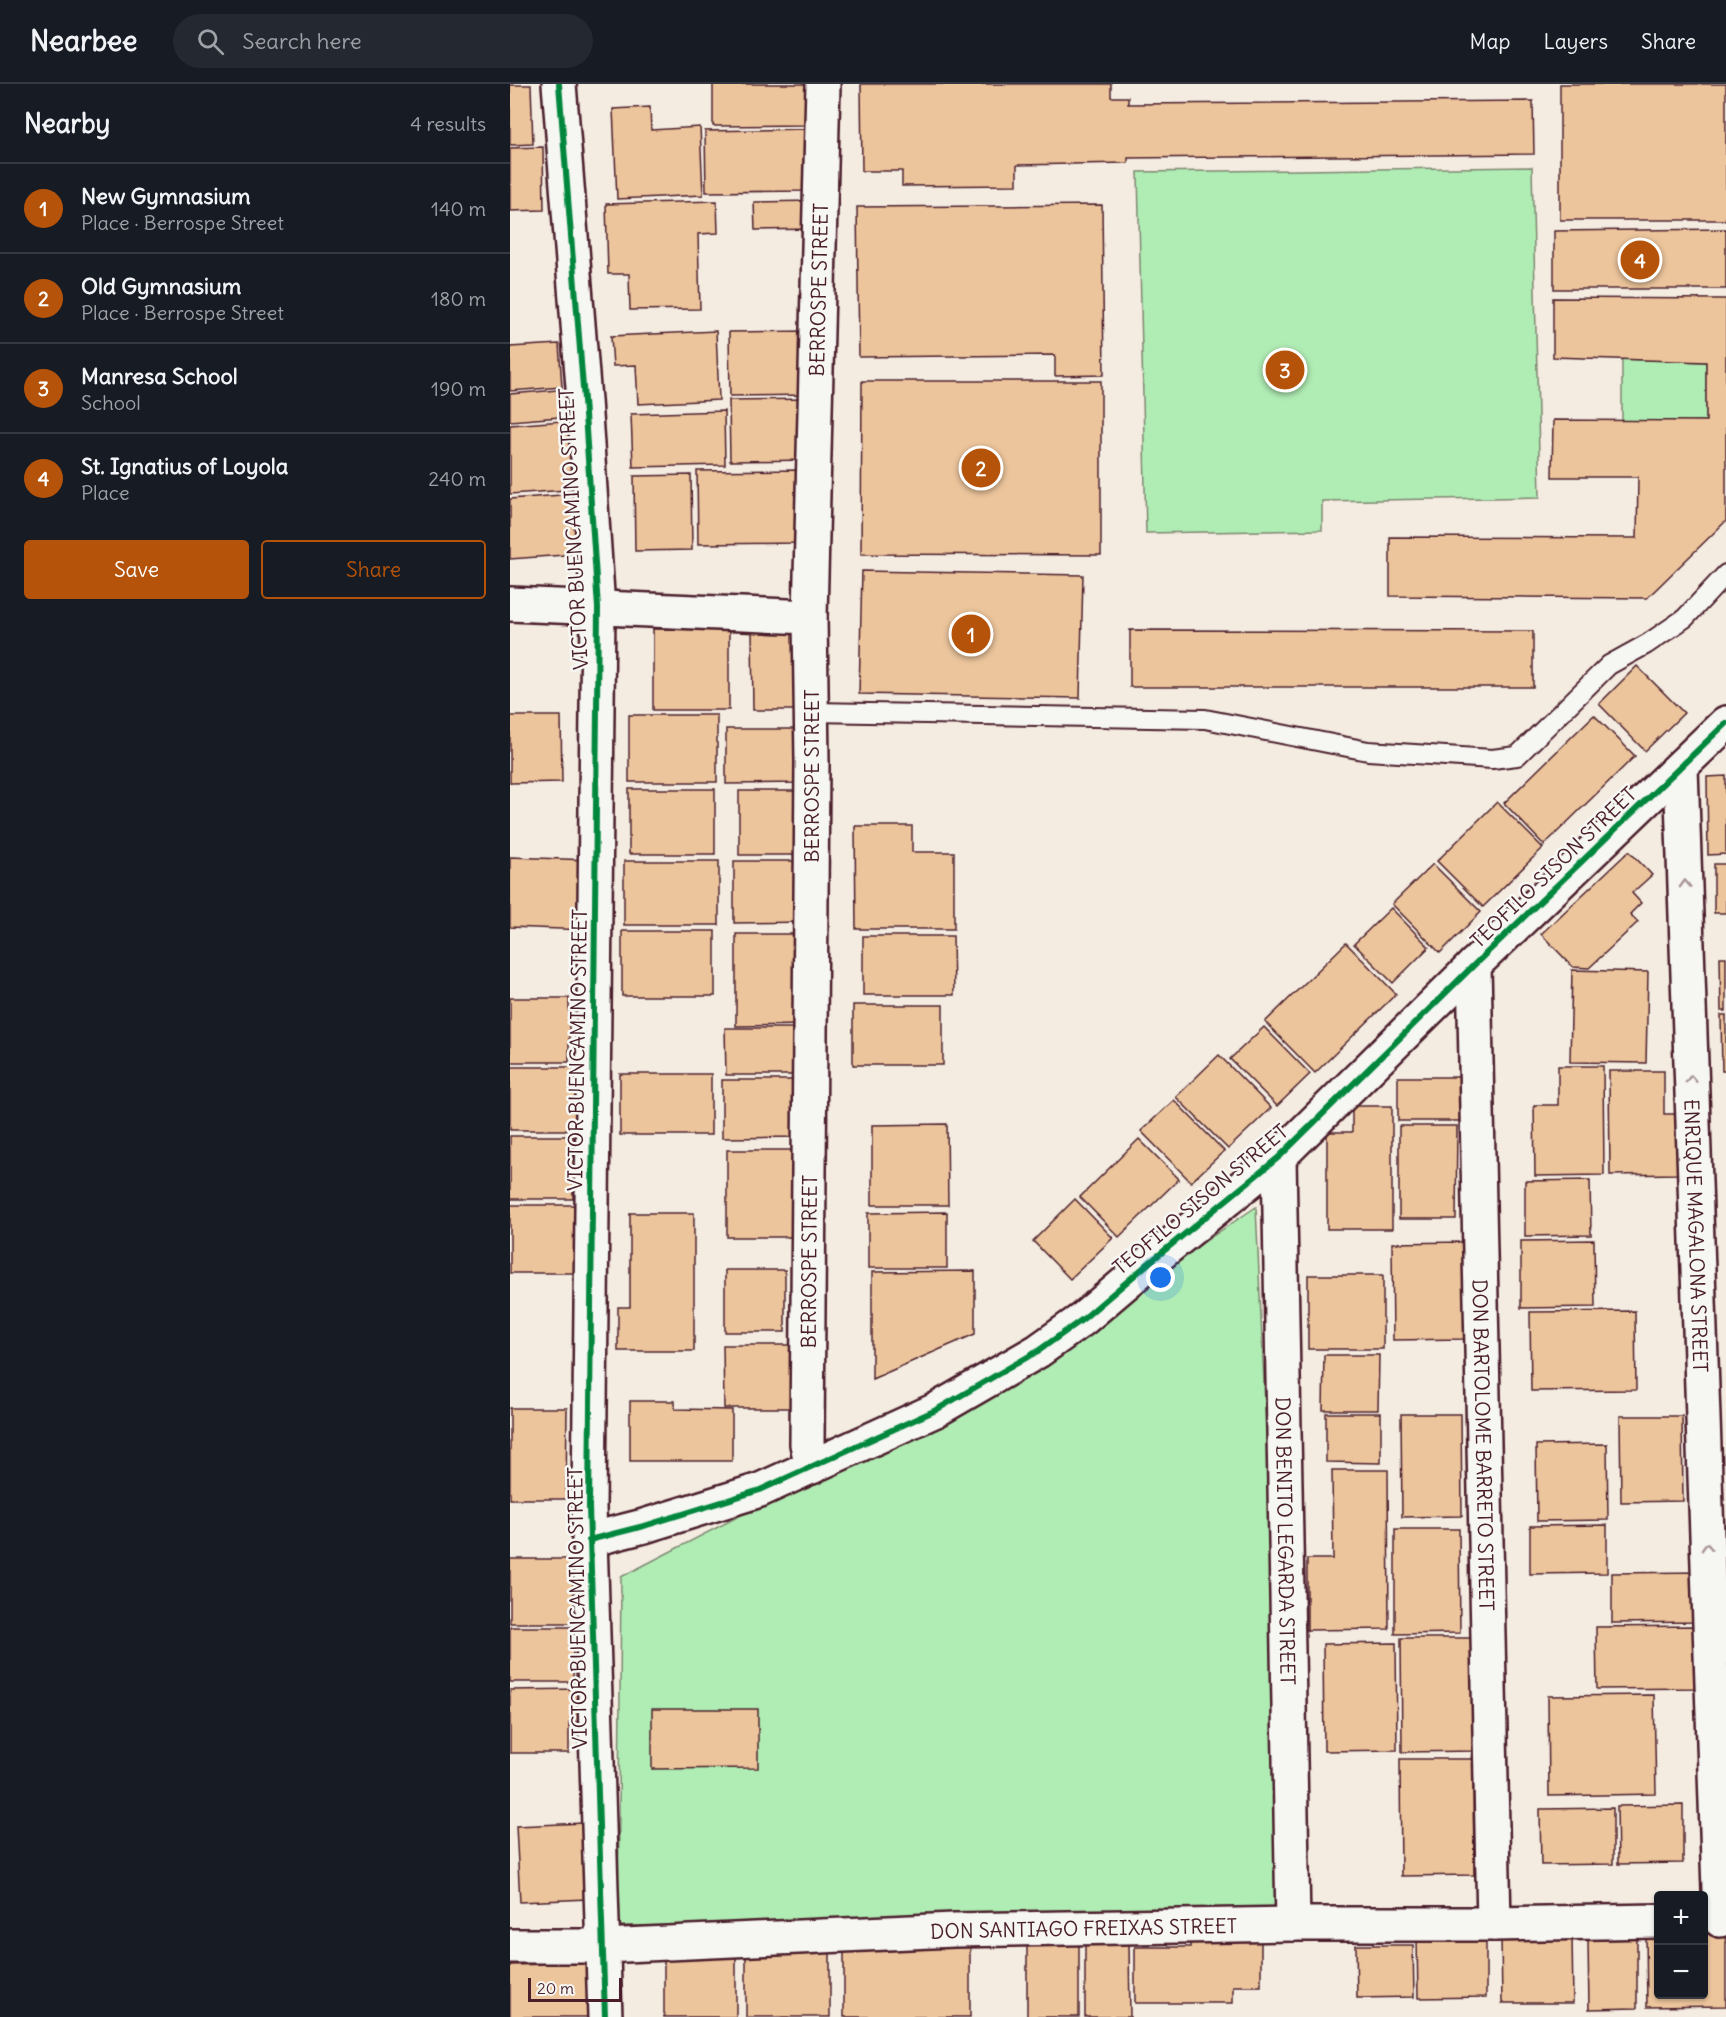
<!DOCTYPE html>
<meta charset="utf-8">
<style>
body{margin:0;font-family:Delius,sans-serif;background:#242831;color:#f1f3f6}
.controls{position:absolute;right:18px;bottom:18px;display:grid;overflow:hidden;border-radius:6px;box-shadow:0 2px 4px #0004}
.controls button{width:54px;height:54px;display:grid;place-items:center;padding:0;border:0;border-bottom:2px solid #363941;background:#171b24;color:#f1f3f6;font:30px sans-serif}
.scale{position:absolute;left:18px;bottom:15px;width:94px;box-sizing:border-box;padding-left:6px;border:3px solid #4a1f2b;border-top:0;font-size:16px;line-height:21px;white-space:nowrap;color:#4a1f2b;-webkit-text-stroke:4px #f6f6f2;paint-order:stroke}
.you{position:absolute;left:651px;top:1194px;width:21px;height:21px;margin:-15px;border:4px solid #fff;border-radius:50%;background:#1a73e8;box-shadow:0 0 0 9px #1a73e833}
.badge{display:grid;place-items:center;width:39px;height:39px;border-radius:50%;background:#b45309;color:#fff;font-size:20px;font-weight:700}
.pin{position:absolute;translate:-50% -50%;border:3px solid #fff;box-shadow:0 2px 6px #0006}
.list{margin:0;padding:0;list-style:none}
h2{display:flex;justify-content:space-between;align-items:center;height:78px;margin:0;padding:0 24px;font-size:26px}
h2 small{font-size:20px;font-weight:400;color:#9ea1a6}
.list li{display:grid;grid-template-columns:39px 1fr auto;gap:18px;align-items:center;box-sizing:border-box;height:90px;padding:0 24px;border-top:2px solid #363941}
.list b{display:block;font-size:22px;white-space:nowrap}
.list p{margin:0;font-size:20px;white-space:nowrap;color:#9ea1a6}
.list em{font-size:20px;font-style:normal;color:#9ea1a6}
.actions{display:flex;gap:12px;padding:18px 24px}
.actions a{flex:1;padding:14px 0;border:2px solid #b45309;border-radius:6px;text-align:center;font-size:21px;color:#b45309}
.actions .main{background:#b45309;color:#fff}
.icon{flex:none;width:33px;height:33px;fill:none;stroke:currentColor;stroke-width:2;stroke-linecap:round;stroke-linejoin:round}
.map{position:relative;flex:none;width:1216px;height:1933px;overflow:hidden}
header{display:flex;align-items:center;gap:36px;box-sizing:border-box;height:84px;padding:0 30px;background:#171b24;border-bottom:2px solid #363941}
header strong{font-size:28px}
nav{display:flex;gap:33px;margin-inline-start:auto;font-size:21px}
.search{width:420px;height:54px;background:#242831;display:flex;align-items:center;gap:15px;box-sizing:border-box;padding:0 21px;border-radius:33px;color:#9ea1a6;font-size:22px}
main{display:flex}
aside{flex:1;background:#171b24}
.map>svg:first-child{display:block}
.grass{fill:#b0edb4;stroke:#7d8670;stroke-width:1.5}
.building{fill:#ecc59c;stroke:#4a1f2b;stroke-width:1.5}
.lines{fill:none;stroke-linecap:round;stroke-linejoin:round}
.lane-casing{stroke:#4a1f2b;stroke-width:22}
.street-casing{stroke:#4a1f2b;stroke-width:38}
.lane{stroke:#f6f6f2;stroke-width:18}
.street{stroke:#f6f6f2;stroke-width:33}
.cycleway-casing{stroke:#f6f6f2;stroke-width:10}
.cycleway{stroke:#00873e;stroke-width:6}
.oneway{stroke:#a99598}
.labels{text-anchor:middle;dominant-baseline:central;stroke-width:5;stroke-linejoin:round;paint-order:stroke}
.street-label{font-size:20px;fill:#4a1f2b;stroke:#f6f6f2}
</style>
<header>
<strong>Nearbee</strong>
<div class="search"><svg class="icon" aria-label="search" viewBox="0 0 24 24"><circle cx="10" cy="10" r="6"/><path d="M15 15l6 6"/></svg>Search here</div>
<nav><a>Map</a><a>Layers</a><a>Share</a></nav>
</header>
<main>
<aside>
<h2>Nearby<small>4 results</small></h2>
<ul class="list">
<li><span class="badge">1</span><div><b>New Gymnasium</b><p>Place · Berrospe Street</p></div><em>140 m</em></li>
<li><span class="badge">2</span><div><b>Old Gymnasium</b><p>Place · Berrospe Street</p></div><em>180 m</em></li>
<li><span class="badge">3</span><div><b>Manresa School</b><p>School</p></div><em>190 m</em></li>
<li><span class="badge">4</span><div><b>St. Ignatius of Loyola</b><p>Place</p></div><em>240 m</em></li>
</ul>
<div class="actions"><a class="main">Save</a><a>Share</a></div>
</aside>
<div class="map">
<svg width="1216" height="1933" viewBox="0 0 1216 1933">
<rect width="100%" height="100%" fill="#f4ece1"/>
<filter id="ink" filterUnits="userSpaceOnUse"><feTurbulence type="fractalNoise" baseFrequency=".0167" numOctaves="2"/><feDisplacementMap in="SourceGraphic" scale="12" xChannelSelector="R" yChannelSelector="G"/><feConvolveMatrix kernelMatrix="1 2 1 2 8 2 1 2 1" color-interpolation-filters="sRGB"/></filter>
<g filter="url(#ink)">
<!-- grass -->
<g class="grass">
<polygon points="1022,83 1030,413 812,417 812,446 636,449 628,88"/>
<polygon points="1112,275 1196,278 1196,337 1112,337"/>
<polygon points="746,1123 778,1833 108,1842 111,1493 474,1306"/>
</g>
<!-- building -->
<g class="building">
<polygon points="203,0 296,0 296,41 203,42"/>
<polygon points="351,0 601,0 601,13 618,13 618,20 1023,17 1024,70 618,74 618,79 507,81 507,101 392,102 392,87 352,87"/>
<rect x="1050" y="0" width="166" height="136"/>
<polygon points="0,1 21,1 23,60 0,61"/>
<polygon points="140,23 141,46 190,43 193,111 107,115 103,25"/>
<polygon points="298,45 300,107 196,108 195,47"/>
<polygon points="33,63 34,126 0,127 0,64"/>
<polygon points="207,117 208,149 188,150 190,225 120,226 119,190 98,190 96,120"/>
<polygon points="303,117 303,145 245,146 244,118"/>
<polygon points="592,121 594,291 545,292 545,271 349,273 347,123"/>
<polygon points="1216,145 1216,205 1044,205 1044,147"/>
<polygon points="1043,214 1216,215 1216,437 1137,514 880,512 880,453 1127,454 1128,393 1042,393 1043,336 1196,337 1196,278 1043,273"/>
<polygon points="206,247 209,316 128,320 126,281 103,282 101,252"/>
<polygon points="296,247 297,311 220,312 219,248"/>
<polygon points="49,260 52,303 0,307 0,263"/>
<polygon points="352,297 591,297 591,471 351,470"/>
<polygon points="48,306 50,333 0,337 0,310"/>
<polygon points="301,315 302,376 220,377 219,316"/>
<polygon points="214,327 215,381 123,383 121,330"/>
<polygon points="66,336 71,405 0,410 0,341"/>
<polygon points="292,386 293,459 188,460 187,387"/>
<polygon points="181,391 182,466 125,467 124,392"/>
<polygon points="64,410 68,470 0,475 0,415"/>
<polygon points="352,487 573,491 570,614 349,610"/>
<polygon points="190,540 219,540 219,626 143,626 143,545 190,545"/>
<polygon points="294,546 294,626 243,626 242,547"/>
<polygon points="620,546 1023,547 1023,603 620,603"/>
<polygon points="1127,582 1174,629 1135,667 1089,620"/>
<rect x="119" y="631" width="88" height="67"/>
<polygon points="1084,631 1125,672 1034,761 994,719"/>
<polygon points="0,632 51,632 52,698 0,699"/>
<polygon points="216,645 292,645 292,699 216,700"/>
<polygon points="1216,692 1216,770 1198,771 1197,693"/>
<rect x="119" y="705" width="86" height="65"/>
<rect x="229" y="707" width="66" height="64"/>
<polygon points="987,718 1033,764 973,823 927,777"/>
<polygon points="345,742 402,742 402,768 444,768 444,845 346,845"/>
<polygon points="1119,767 1142,791 1122,809 1131,819 1120,830 1128,838 1079,884 1063,883 1031,850"/>
<polygon points="0,773 79,776 76,846 0,843"/>
<rect x="114" y="777" width="95" height="64"/>
<polygon points="224,777 293,777 294,838 224,839"/>
<polygon points="923,780 971,828 930,869 882,820"/>
<rect x="1204" y="780" width="12" height="49"/>
<polygon points="881,824 919,863 883,899 844,860"/>
<rect x="112" y="847" width="93" height="65"/>
<polygon points="226,850 293,850 294,941 226,942"/>
<polygon points="353,852 443,852 444,911 353,911"/>
<polygon points="836,859 886,910 805,989 755,938"/>
<polygon points="1210,873 1216,873 1216,927 1211,927"/>
<polygon points="1062,886 1138,888 1136,979 1060,978"/>
<rect x="0" y="914" width="59" height="64"/>
<rect x="343" y="921" width="90" height="60"/>
<polygon points="1211,931 1216,931 1216,987 1212,987"/>
<polygon points="754,943 800,990 767,1022 720,975"/>
<polygon points="215,944 293,944 293,991 216,991"/>
<polygon points="709,971 761,1024 718,1065 666,1013"/>
<polygon points="1048,982 1093,982 1094,1091 1025,1092 1024,1021 1048,1021"/>
<rect x="0" y="983" width="70" height="63"/>
<polygon points="1099,987 1154,987 1154,1030 1169,1030 1170,1090 1100,1091"/>
<rect x="110" y="990" width="91" height="61"/>
<polygon points="888,993 956,993 955,1037 888,1037"/>
<polygon points="212,996 296,996 296,1053 212,1054"/>
<polygon points="664,1016 714,1067 681,1098 631,1047"/>
<polygon points="842,1022 882,1022 882,1145 817,1145 817,1048 842,1048"/>
<polygon points="437,1040 438,1121 362,1121 362,1041"/>
<polygon points="889,1042 947,1042 946,1135 889,1135"/>
<rect x="0" y="1052" width="63" height="63"/>
<polygon points="629,1055 669,1095 609,1153 570,1113"/>
<rect x="217" y="1066" width="75" height="87"/>
<polygon points="1080,1096 1081,1151 1015,1152 1015,1097"/>
<polygon points="565,1115 603,1154 560,1195 523,1157"/>
<rect x="0" y="1121" width="65" height="68"/>
<polygon points="437,1128 437,1184 358,1184 358,1129"/>
<polygon points="120,1129 184,1129 184,1267 108,1267 108,1223 120,1223"/>
<polygon points="1084,1156 1085,1223 1011,1224 1011,1157"/>
<polygon points="954,1158 955,1255 883,1256 882,1159"/>
<rect x="215" y="1186" width="60" height="62"/>
<polygon points="465,1187 465,1250 362,1295 362,1188"/>
<rect x="798" y="1191" width="75" height="74"/>
<polygon points="1125,1227 1126,1306 1021,1307 1020,1228"/>
<polygon points="213,1261 282,1261 282,1324 214,1324"/>
<polygon points="814,1271 869,1271 868,1326 813,1326"/>
<polygon points="120,1317 165,1317 165,1325 222,1326 222,1377 120,1377"/>
<polygon points="0,1324 57,1324 56,1415 0,1415"/>
<polygon points="816,1329 871,1329 871,1379 816,1378"/>
<polygon points="891,1330 951,1330 952,1432 892,1433"/>
<polygon points="1110,1332 1172,1332 1173,1417 1111,1418"/>
<polygon points="1097,1360 1098,1436 1027,1437 1026,1361"/>
<polygon points="822,1386 878,1386 879,1545 797,1546 797,1475 823,1475"/>
<polygon points="1097,1441 1097,1489 1020,1490 1020,1442"/>
<polygon points="885,1445 949,1445 950,1549 885,1550"/>
<rect x="0" y="1475" width="68" height="64"/>
<polygon points="1189,1488 1190,1538 1102,1539 1102,1489"/>
<polygon points="1188,1542 1189,1604 1087,1605 1086,1543"/>
<rect x="0" y="1543" width="63" height="55"/>
<polygon points="891,1554 965,1554 966,1667 892,1668"/>
<polygon points="886,1559 887,1666 814,1667 813,1560"/>
<polygon points="70,1605 70,1638 59,1638 59,1669 0,1669 0,1606"/>
<polygon points="1144,1611 1146,1710 1039,1712 1038,1612"/>
<polygon points="142,1625 248,1625 248,1684 142,1685"/>
<polygon points="890,1675 963,1675 964,1791 891,1792"/>
<polygon points="1173,1721 1173,1779 1108,1780 1107,1722"/>
<polygon points="1103,1724 1103,1780 1031,1781 1030,1725"/>
<polygon points="74,1739 78,1815 10,1818 6,1742"/>
<polygon points="680,1844 751,1854 751,1902 723,1902 723,1919 625,1919 625,1863 680,1863"/>
<polygon points="1148,1850 1148,1910 1194,1910 1194,1850 1216,1850 1216,1922 1137,1923 1136,1851"/>
<polygon points="1062,1851 1063,1919 992,1919 991,1852"/>
<polygon points="907,1854 976,1854 976,1913 908,1914"/>
<polygon points="1127,1855 1127,1924 1079,1925 1078,1856"/>
<rect x="236" y="1856" width="84" height="77"/>
<rect x="517" y="1857" width="52" height="76"/>
<rect x="334" y="1858" width="126" height="75"/>
<polygon points="575,1860 619,1860 620,1933 575,1933"/>
<polygon points="846,1861 903,1861 904,1913 847,1914"/>
<rect x="154" y="1862" width="72" height="71"/>
<polygon points="87,1879 87,1933 0,1933 0,1881"/>
</g>
<g class="lines">
<!-- lane casing -->
<g class="lane-casing">
<polyline id="lane" points="302,628 695,635 858,667 982,675 1007,672 1099,581 1137,560 1175,534 1216,490"/>
</g>
<!-- street casing -->
<g class="street-casing">
<g id="street">
<polyline points="49,0 74,316 88,524 79,1423 95,1933"/>
<polyline points="0,520 300,533"/>
<path id="s1" d="M1171,684L1210,1836"/>
<path id="s2" d="M964,881L984,1840"/>
<path id="s3" d="M769,1073L783,1840"/>
<path id="s4" d="M302,1383L297,1360L302,678L300,533L313,0"/>
<polyline points="79,1456 134,1442 250,1406 426,1326 528,1267 573,1235 639,1179 769,1073 964,881 1216,639"/>
<path id="s5" d="M0,1862H93L444,1846L783,1840H984L1148,1837"/>
</g>
</g>
<!-- lane -->
<use href="#lane" class="lane"/>
<!-- street -->
<use href="#street" class="street"/>
<!-- cycleway casing -->
<g class="cycleway-casing">
<g id="cycleway">
<polyline points="49,0 74,316 88,524 79,1423 95,1933"/>
<polyline points="79,1456 134,1442 250,1406 426,1326 528,1267 573,1235 639,1179 769,1073 964,881 1216,639"/>
</g>
</g>
<!-- cycleway -->
<use href="#cycleway" class="cycleway"/>
</g>
<!-- one-way arrows -->
<defs><path id="oneway-chevron" d="M-2-3.5L2.5 0L-2 3.5" fill="none" stroke-width="1.6" stroke-linecap="round" stroke-linejoin="round" transform="scale(1.5)"/></defs>
<g class="oneway">
<use href="#oneway-chevron" transform="translate(1175 800) rotate(-92)"/>
<use href="#oneway-chevron" transform="translate(1181 995) rotate(-92)"/>
<use href="#oneway-chevron" transform="translate(1197 1463) rotate(-92)"/>
</g>
</g>
<g class="labels">
<!-- street labels -->
<g class="street-label">
<text stroke="none"><textPath href="#s4" startOffset="1178">BERROSPE STREET</textPath></text>
<text transform="translate(63 445) rotate(-93)">VICTOR BUENCAMINO STREET</text>
<text transform="translate(301 692) rotate(-90)">BERROSPE STREET</text>
<text transform="translate(1043 783) rotate(-44)">TEOFILO SISON STREET</text>
<text transform="translate(67 966) rotate(-89)">VICTOR BUENCAMINO STREET</text>
<text transform="translate(690 1115) rotate(-40)">TEOFILO SISON STREET</text>
<text stroke="none"><textPath href="#s1" startOffset="468">ENRIQUE MAGALONA STREET</textPath></text>
<text stroke="none"><textPath href="#s4" startOffset="206">BERROSPE STREET</textPath></text>
<text stroke="none"><textPath href="#s2" startOffset="480">DON BARTOLOME BARRETO STREET</textPath></text>
<text stroke="none"><textPath href="#s3" startOffset="384">DON BENITO LEGARDA STREET</textPath></text>
<text transform="translate(67 1524) rotate(-91)">VICTOR BUENCAMINO STREET</text>
<text stroke="none"><textPath href="#s5" startOffset="574">DON SANTIAGO FREIXAS STREET</textPath></text>
</g>
</g>
</svg>
<div class="controls">
<button>+</button>
<button>−</button>
</div>
<div class="scale">20 m</div>
<div class="you"></div>
<div class="pin badge" style="left:461px;top:550px">1</div>
<div class="pin badge" style="left:471px;top:384px">2</div>
<div class="pin badge" style="left:775px;top:286px">3</div>
<div class="pin badge" style="left:1130px;top:176px">4</div>
</div>
</main>
